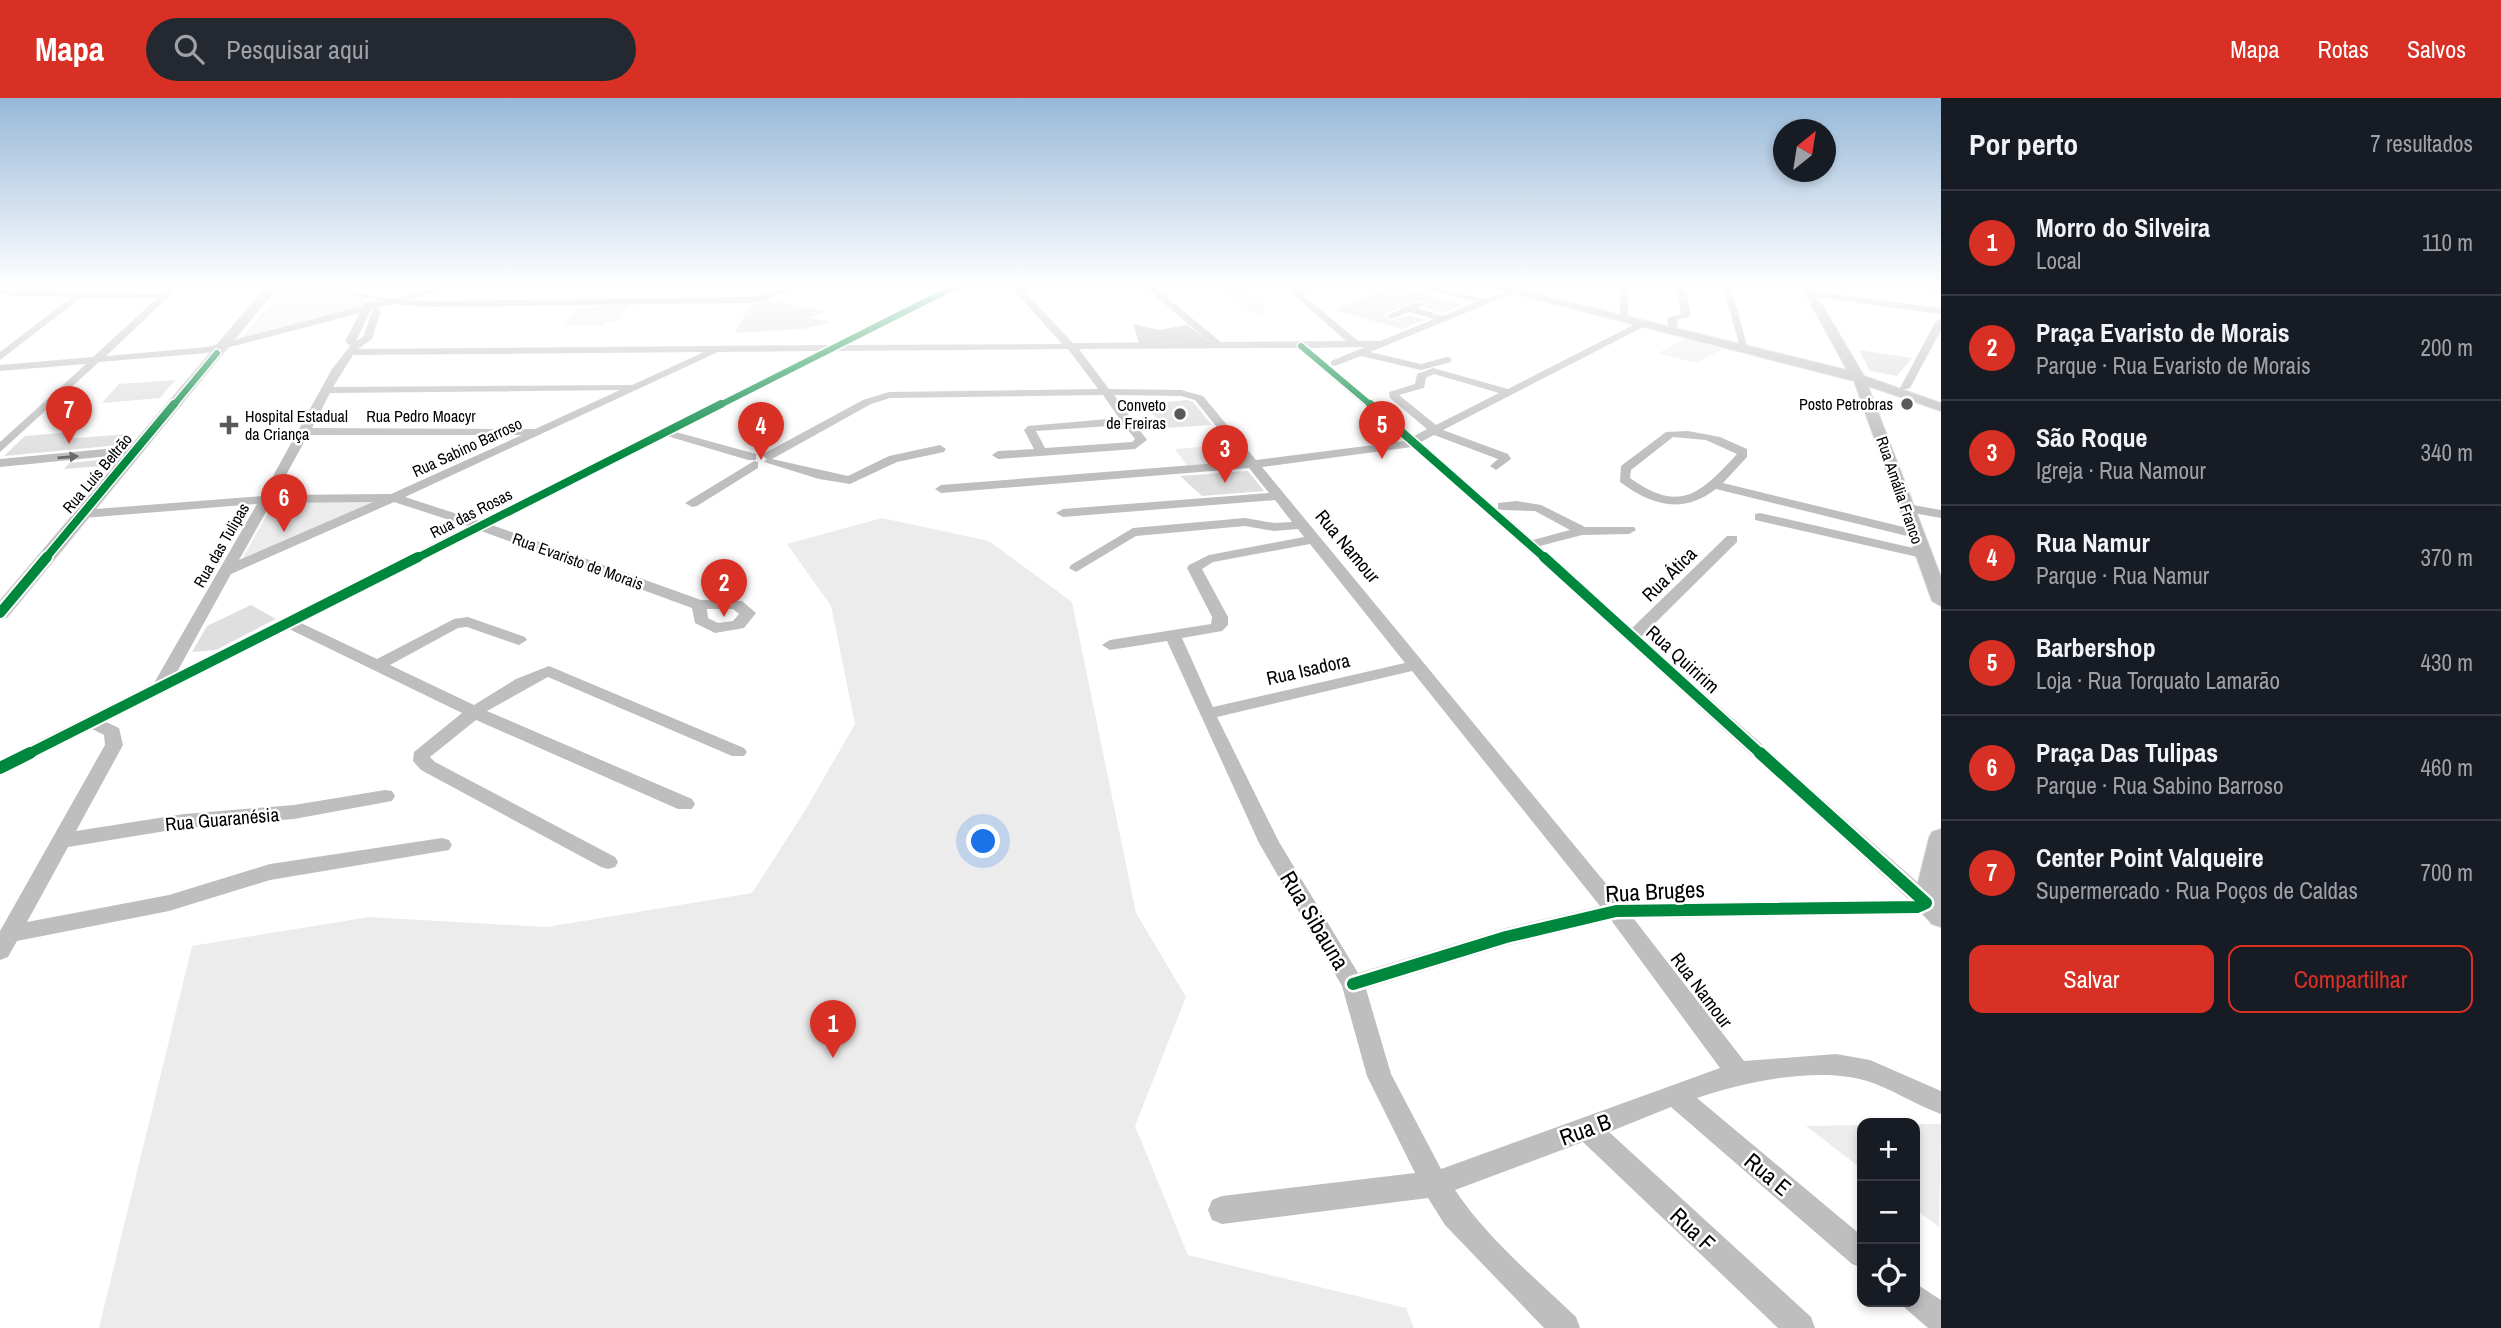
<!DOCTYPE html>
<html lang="pt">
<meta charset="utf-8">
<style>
body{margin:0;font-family:"Archivo Narrow",sans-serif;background:#242831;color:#f1f3f6}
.controls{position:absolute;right:21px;bottom:21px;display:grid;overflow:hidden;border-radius:14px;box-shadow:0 4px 10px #0003}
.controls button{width:63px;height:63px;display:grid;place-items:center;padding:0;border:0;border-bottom:2px solid #363941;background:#171b24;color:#f1f3f6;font:35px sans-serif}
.compass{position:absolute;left:1773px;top:21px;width:63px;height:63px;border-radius:50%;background:#171b24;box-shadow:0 4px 10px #0003;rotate:30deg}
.you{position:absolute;left:984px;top:744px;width:24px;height:24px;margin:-18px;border:5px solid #fff;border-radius:50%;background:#1a73e8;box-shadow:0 0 0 10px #1a73e833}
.badge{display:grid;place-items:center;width:46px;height:46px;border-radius:50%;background:#d93025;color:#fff;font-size:23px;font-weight:700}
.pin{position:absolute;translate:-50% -58px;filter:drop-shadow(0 2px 4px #0008)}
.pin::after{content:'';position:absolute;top:37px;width:24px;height:21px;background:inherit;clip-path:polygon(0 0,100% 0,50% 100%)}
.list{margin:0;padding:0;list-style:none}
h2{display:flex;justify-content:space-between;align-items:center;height:91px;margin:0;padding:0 28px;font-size:30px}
h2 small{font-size:23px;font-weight:400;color:#9ea1a6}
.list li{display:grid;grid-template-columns:46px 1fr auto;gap:21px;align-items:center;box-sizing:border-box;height:105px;padding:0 28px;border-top:2px solid #363941}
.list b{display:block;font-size:26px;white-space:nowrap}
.list p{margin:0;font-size:23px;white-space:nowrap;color:#9ea1a6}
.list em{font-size:23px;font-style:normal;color:#9ea1a6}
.actions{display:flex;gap:14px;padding:21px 28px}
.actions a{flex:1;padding:16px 0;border:2px solid #d93025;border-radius:14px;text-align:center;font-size:24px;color:#d93025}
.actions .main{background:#d93025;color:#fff}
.icon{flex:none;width:38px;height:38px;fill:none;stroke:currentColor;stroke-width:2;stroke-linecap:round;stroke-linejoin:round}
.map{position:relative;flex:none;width:1941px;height:1230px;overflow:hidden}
header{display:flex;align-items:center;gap:42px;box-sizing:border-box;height:98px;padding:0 35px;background:#d93025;color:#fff}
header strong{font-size:33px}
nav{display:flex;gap:38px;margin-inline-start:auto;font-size:24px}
.search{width:490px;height:63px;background:#242831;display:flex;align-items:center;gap:18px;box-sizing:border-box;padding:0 24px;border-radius:38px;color:#9ea1a6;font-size:26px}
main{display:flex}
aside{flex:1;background:#171b24}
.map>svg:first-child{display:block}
.green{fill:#ececec}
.water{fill:#bfbfbf}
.building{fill:#dfdfdf}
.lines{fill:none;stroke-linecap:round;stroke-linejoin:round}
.major-casing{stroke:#dbdbdb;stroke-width:2}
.minor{fill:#bebebe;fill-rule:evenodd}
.major{fill:#bebebe;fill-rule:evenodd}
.cycleway-far3-casing{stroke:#fff;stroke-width:9}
.cycleway-far2-casing{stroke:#fff;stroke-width:11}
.cycleway-far1-casing{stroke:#fff;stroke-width:14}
.cycleway-casing{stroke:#fff;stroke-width:17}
.cycleway-far3{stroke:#00873e;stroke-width:6}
.cycleway-far2{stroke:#00873e;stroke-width:8}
.cycleway-far1{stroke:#00873e;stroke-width:10}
.cycleway{stroke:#00873e;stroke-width:12}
.oneway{fill:#686868}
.poi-dot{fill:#595959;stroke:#fff;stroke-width:2.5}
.labels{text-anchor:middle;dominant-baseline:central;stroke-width:5;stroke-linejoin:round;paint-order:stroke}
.far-poi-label{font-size:16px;fill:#000;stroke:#fff;text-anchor:end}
.far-street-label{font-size:16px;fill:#000;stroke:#fff}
.street-label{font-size:19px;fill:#000;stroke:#fff}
.near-street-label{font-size:23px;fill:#000;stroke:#fff}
</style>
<header>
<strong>Mapa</strong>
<div class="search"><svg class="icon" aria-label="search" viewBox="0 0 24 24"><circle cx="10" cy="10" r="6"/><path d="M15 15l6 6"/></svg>Pesquisar aqui</div>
<nav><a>Mapa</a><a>Rotas</a><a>Salvos</a></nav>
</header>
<main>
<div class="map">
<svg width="1941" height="1230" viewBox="0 0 1941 1230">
<rect width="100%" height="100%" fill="#fff"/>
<!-- green -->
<g class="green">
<polygon points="285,188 302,188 369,200 361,211 239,243"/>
<polygon points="1214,188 1240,188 1267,210 1260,211 1265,216 1258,217"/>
<polygon points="633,205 617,223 607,224 604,228 564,228 579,206"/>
<polygon points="1686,241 1722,251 1697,265 1658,255"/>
<polygon points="1237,346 1250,364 1188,369 1175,351"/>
<polygon points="275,402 383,403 240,465"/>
<polygon points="882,420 989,443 1072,504 1136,815 1186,899 1135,1028 1188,1157 1406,1210 1414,1230 99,1230 192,848 369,819 547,829 752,795 806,711 855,626 831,508 787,446"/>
<polygon points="1915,1026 1941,1026 1939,1129 1915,1111"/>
<polygon points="1862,1027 1862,1071 1806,1028"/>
</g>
<!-- water -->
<polygon class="water" points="1133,226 1159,232 1187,227 1209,244 1139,245"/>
<!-- building -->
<g class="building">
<polygon points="1390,188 1393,188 1462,207 1443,215 1424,209 1427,205 1416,202 1384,217 1390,223 1409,217 1426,221 1402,231 1335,212"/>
<polygon points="770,203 826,213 810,220 831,224 803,231 735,235 750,207"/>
<polygon points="1859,252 1912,260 1897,278 1870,273"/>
<polygon points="175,282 160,300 102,305 119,286"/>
<polygon points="1187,302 1193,304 1212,327 1164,330 1146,306"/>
<polygon points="71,334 64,341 128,336 119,347 4,358 25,338"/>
<polygon points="109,361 104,368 64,371 69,365"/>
<polygon points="1248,373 1264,393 1202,398 1180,378"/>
<polygon points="251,507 276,521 216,552 192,554 207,528"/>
</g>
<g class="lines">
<!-- major casing -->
<g class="major-casing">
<g id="major">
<polygon points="267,188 278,188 7,519 0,521 0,503"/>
<polygon points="1484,188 1503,188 1847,272 1801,188 1811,188 1864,278 1941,305 1941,313 1868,288 1941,479 1941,508 1932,503 1854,283"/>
<polygon points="1941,731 1941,829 1932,826 1913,805 1929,740 1932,734"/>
</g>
</g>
<!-- minor -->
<g class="minor">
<path d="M171,188H180L106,258L207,249L363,208L366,204L383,203L313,188C339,188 373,201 395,200C416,198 434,188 455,188L407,202L429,203L747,199C765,198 780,188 798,188L764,203L747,205L429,209L395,206L376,210L381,213L372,241L358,251L831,247L949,188H960L846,247L1062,246L1010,188H1019L1073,245L1209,244L1144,188H1153L1221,244L1346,243L1284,188H1293L1298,193L1308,188H1320L1303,197L1358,243H1380L1434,221L1409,214L1391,221L1386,218L1417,204L1425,206L1417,210L1443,218L1476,204L1415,188H1431L1484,201L1514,191V195L1370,254L1421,266L1447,259L1451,260V264L1421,272L1361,258L1335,268L1331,267V263L1365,249L1309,250L1414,338L1427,331L1390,300L1389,294L1415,286L1417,276L1433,270L1508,291L1641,223H1647V227L1443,332L1508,356L1511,361L1496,372L1490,368L1498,361L1434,337L1421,344L1533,442L1570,432L1535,413L1503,412L1498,411V405L1516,403L1541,407L1585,429H1634L1636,432L1629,436L1582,437L1540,448L1632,530L1727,438H1737V444L1641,539L1934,799L1937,805L1934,811L1917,817L1634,821L1744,963L1836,956L1870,962L1941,993V1016C1916,1007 1892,991 1867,983C1817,968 1745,984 1697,1000L1862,1138V1170L1852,1166L1671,1009L1609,1034L1811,1219L1815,1230H1778L1583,1044L1455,1092C1487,1140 1534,1179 1576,1219L1580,1230H1544L1445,1127L1428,1100L1222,1126L1212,1122L1208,1112L1212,1102L1222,1098L1415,1075L1367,978L1342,888L1259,745L1167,543L1110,552L1102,547L1110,542L1211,526L1212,519L1187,470L1189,467L1209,457L1304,439L1298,431L1274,433L1245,428L1136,438L1076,474L1069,470L1071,467L1133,430L1245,420L1274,425L1292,424L1275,402L1063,419L1056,415L1063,411L1269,395L1249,370L941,395L935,391L941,387L1244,363L1195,302L1181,298L1114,297L1147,342L1135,351L998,361L992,357L998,353L1034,351L1024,332L1028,328L1119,320L1103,297L890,300L871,306L772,361L848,378L889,358L940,347L946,351L944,354L897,364L850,386L819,381L764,364L767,361L763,358L765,355L863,302L889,294L1098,291L1068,251L834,253L676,334L756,356V362H748L667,338L492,427L701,502L742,503L756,515L744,530L715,535L695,525L692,510L481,433L301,525L377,561L454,521L468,519L525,539L527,542L519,547L467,529L458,530L390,567L474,607L516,581L549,568L744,650L747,654L744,658H732L548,579L487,613L692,701L695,706L692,711H678L476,622L430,659L435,664L615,759L618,764L615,769L608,771L601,769L421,672L413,663L414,654L462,615L289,531L106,624L119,630L123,647L76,733L184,716L294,707L385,692L392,693L395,698L392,703L294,721L184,730L68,749L27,824L169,797L270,766L442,740L449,742L452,747L449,752L270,782L169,813L17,843L8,859L0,862V833L105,647L104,637L92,631L0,676V662L154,585L257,406L83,420L76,416L83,412L262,398L332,271L350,248L345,243L360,215L207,255L99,264L0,354V344L86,266L0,273V267L93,259L156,201L82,199L0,262V254L72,199L0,197V191L162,196ZM373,211L363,239L356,243L371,212ZM1297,250L1405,343L1256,362L1203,298L1181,292L1109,291L1079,251ZM818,253L479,423L405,399L718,254ZM704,254L632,287L333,289L353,257ZM1434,276L1499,295L1436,327L1399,297L1424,290L1426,280ZM620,292L535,331L312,330L330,295ZM1124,327L1135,341L1132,344L1045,350L1036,333ZM308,337H522L391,396L275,397ZM1412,349L1450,381L1908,801L1622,805L1262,369ZM373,404L239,462L271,405ZM394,404L468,428L177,574L231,476ZM1310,446L1405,565L1213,609L1182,540L1222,533L1228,527V519L1202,471L1213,464ZM707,511H733L739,516L733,523L718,525L708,520ZM1412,573L1600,808L1506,830L1358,875L1279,744L1217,619ZM1611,822L1720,970L1441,1071L1391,976L1366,891L1506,848Z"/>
<polygon points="1619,188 1627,188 1628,219 1620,217"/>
<polygon points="1677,188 1685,188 1691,218 1677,222 1678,228 1673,231 1668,228 1667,220 1681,216"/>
<polygon points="1723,188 1731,188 1747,248 1739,246"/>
<polygon points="1914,188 1941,188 1941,194"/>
<polygon points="1811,193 1941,210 1941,216 1808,198 1808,194"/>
<polygon points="1941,220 1941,232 1910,290 1901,292 1900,290 1936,223"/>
<path d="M1688,333L1720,339L1747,351V359L1723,385L1920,433L1922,436L1915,440L1716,391C1682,417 1651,407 1620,384L1621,368L1666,334ZM1673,339L1706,342L1737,356C1700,396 1680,416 1630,380L1631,372Z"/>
<polygon points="136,348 142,352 140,355 0,369 0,361"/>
<polygon points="754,363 758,364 758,370 697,408 692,409 685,405"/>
<polygon points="1907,406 1941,412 1941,420 1902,413 1902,407"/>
<polygon points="1760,415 1922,452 1929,456 1922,460 1755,422 1755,416"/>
<polygon points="1915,1185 1941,1202 1941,1230 1928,1230 1905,1210 1902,1204 1915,1204"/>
</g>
<!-- major -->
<use href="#major" class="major"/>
<!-- cycleway-far3 casing -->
<g class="cycleway-far3-casing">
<g id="cycleway-far3">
<polyline points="1301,248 1372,308"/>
<polyline points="173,308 217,255"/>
<polyline points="718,308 956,188"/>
</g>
</g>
<!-- cycleway-far2 casing -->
<g class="cycleway-far2-casing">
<g id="cycleway-far2">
<polyline points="1370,306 1546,461"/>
<polyline points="45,461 174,306"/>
<polyline points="415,461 721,306"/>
</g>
</g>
<!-- cycleway-far1 casing -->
<g class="cycleway-far1-casing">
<g id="cycleway-far1">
<polyline points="1544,459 1762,657"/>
<polyline points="0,515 47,459"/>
<polyline points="26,657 418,459"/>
</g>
</g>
<!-- cycleway casing -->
<g class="cycleway-casing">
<g id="cycleway">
<polyline points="0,670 30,655"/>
<polyline points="1353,886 1506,839 1616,813 1917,809 1926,805 1760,655"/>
</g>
</g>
<!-- cycleway-far3 -->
<use href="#cycleway-far3" class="cycleway-far3"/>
<!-- cycleway-far2 -->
<use href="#cycleway-far2" class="cycleway-far2"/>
<!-- cycleway-far1 -->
<use href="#cycleway-far1" class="cycleway-far1"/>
<!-- cycleway -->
<use href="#cycleway" class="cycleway"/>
</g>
<!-- one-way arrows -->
<defs><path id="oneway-solid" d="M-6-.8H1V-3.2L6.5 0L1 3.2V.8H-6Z" transform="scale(1.75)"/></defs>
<use class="oneway" href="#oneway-solid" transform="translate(68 359) rotate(-5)"/>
<!-- sky -->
<linearGradient id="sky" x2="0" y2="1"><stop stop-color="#97b8d8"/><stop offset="0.52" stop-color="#fff"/><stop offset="1" stop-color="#fff" stop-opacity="0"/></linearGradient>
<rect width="1941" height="360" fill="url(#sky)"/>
<!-- markers -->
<g class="poi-dot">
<circle cx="1907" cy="306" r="7"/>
<circle cx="1180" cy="316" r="7"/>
<path d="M225.5 316.5h7v7h7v7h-7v7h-7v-7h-7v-7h7z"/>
</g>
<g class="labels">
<!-- far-poi labels -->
<g class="far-poi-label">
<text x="1893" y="306">Posto Petrobras</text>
<text x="1166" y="307">Conveto<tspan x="1166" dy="18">de Freiras</tspan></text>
<text x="245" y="318" text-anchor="start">Hospital Estadual<tspan x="245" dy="18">da Criança</tspan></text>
</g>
<!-- far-street labels -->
<g class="far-street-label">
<text x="421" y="318">Rua Pedro Moacyr</text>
<text transform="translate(467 349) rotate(-25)">Rua Sabino Barroso</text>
<text transform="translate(97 375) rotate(-50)">Rua Luís Beltrão</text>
<text transform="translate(1900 392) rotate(71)">Rua Amália Franco</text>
<text transform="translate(471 415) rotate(-27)">Rua das Rosas</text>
<text transform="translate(221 447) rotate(-60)">Rua das Tulipas</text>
<text transform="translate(578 463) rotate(20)">Rua Evaristo de Morais</text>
</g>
<!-- street labels -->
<g class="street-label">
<text transform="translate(1348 448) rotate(50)">Rua Namour</text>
<text transform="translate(1669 476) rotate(-45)">Rua Ática</text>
<text transform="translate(1683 561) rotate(42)">Rua Quiririm</text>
<text transform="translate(1308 571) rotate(-13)">Rua Isadora</text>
<text transform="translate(222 721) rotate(-5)">Rua Guaranésia</text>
<text transform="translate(1702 892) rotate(53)">Rua Namour</text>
</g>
<!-- near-street labels -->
<g class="near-street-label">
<text transform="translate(1655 793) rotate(-3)">Rua Bruges</text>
<text transform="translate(1315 822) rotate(59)">Rua Sibauna</text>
<text transform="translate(1585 1031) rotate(-20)">Rua B</text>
<text transform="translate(1768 1076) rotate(40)">Rua E</text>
<text transform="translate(1693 1131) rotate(43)">Rua F</text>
</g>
</g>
</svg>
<div class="controls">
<button>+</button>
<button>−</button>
<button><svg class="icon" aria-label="locate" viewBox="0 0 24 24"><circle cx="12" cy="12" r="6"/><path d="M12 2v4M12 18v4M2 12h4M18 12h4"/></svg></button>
</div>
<svg class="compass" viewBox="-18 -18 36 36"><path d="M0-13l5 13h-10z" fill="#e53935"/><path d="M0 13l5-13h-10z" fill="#9ea1a6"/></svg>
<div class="you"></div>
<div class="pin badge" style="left:833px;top:960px">1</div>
<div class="pin badge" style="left:724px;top:519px">2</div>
<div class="pin badge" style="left:1225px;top:385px">3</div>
<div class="pin badge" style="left:761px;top:362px">4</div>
<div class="pin badge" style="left:1382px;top:361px">5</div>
<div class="pin badge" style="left:284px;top:434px">6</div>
<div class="pin badge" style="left:69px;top:346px">7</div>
</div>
<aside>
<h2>Por perto<small>7 resultados</small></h2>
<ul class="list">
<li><span class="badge">1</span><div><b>Morro do Silveira</b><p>Local</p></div><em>110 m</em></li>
<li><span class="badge">2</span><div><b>Praça Evaristo de Morais</b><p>Parque · Rua Evaristo de Morais</p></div><em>200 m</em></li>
<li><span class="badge">3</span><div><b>São Roque</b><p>Igreja · Rua Namour</p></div><em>340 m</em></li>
<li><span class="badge">4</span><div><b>Rua Namur</b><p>Parque · Rua Namur</p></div><em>370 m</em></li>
<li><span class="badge">5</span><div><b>Barbershop</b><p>Loja · Rua Torquato Lamarão</p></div><em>430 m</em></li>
<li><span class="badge">6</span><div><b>Praça Das Tulipas</b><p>Parque · Rua Sabino Barroso</p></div><em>460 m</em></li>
<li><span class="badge">7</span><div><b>Center Point Valqueire</b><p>Supermercado · Rua Poços de Caldas</p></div><em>700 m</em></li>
</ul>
<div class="actions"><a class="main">Salvar</a><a>Compartilhar</a></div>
</aside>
</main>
